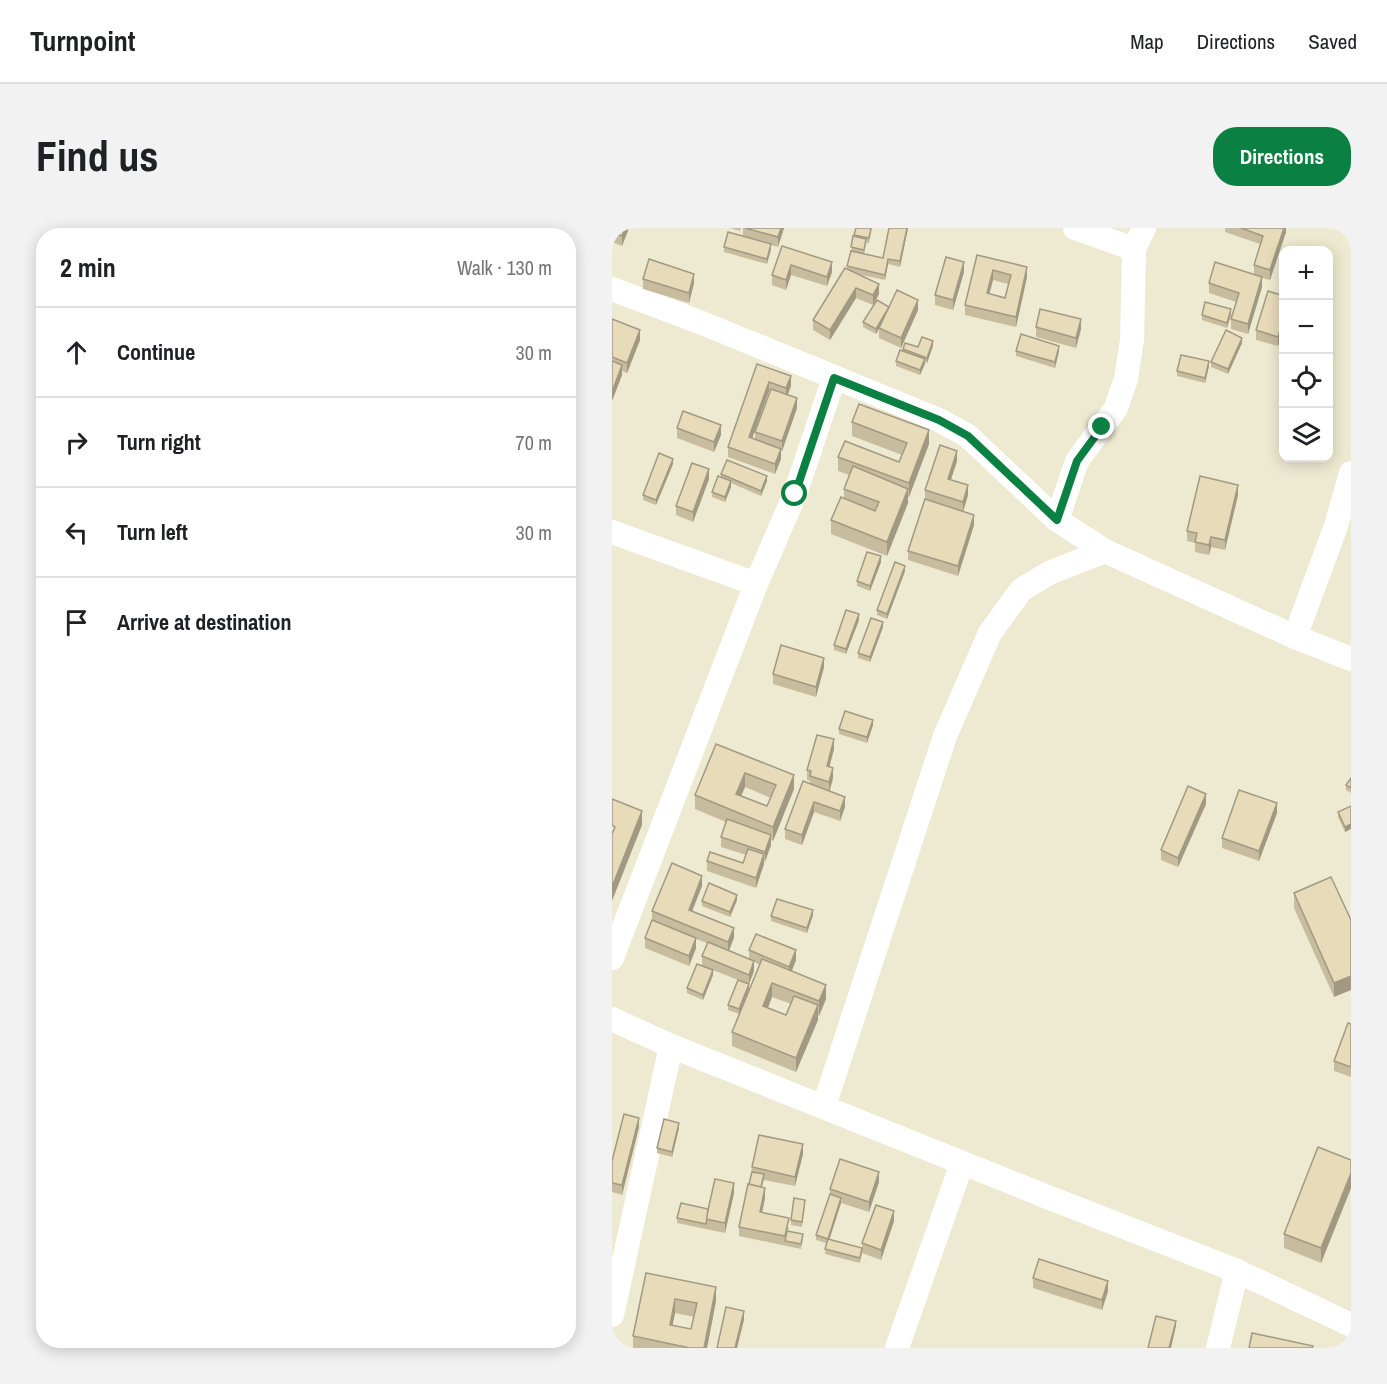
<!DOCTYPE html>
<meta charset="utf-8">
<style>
body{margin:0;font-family:"Archivo Narrow",sans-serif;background:#f2f2f2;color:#202124}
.controls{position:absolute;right:18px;top:18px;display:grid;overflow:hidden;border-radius:12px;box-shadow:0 3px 15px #0003}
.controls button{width:54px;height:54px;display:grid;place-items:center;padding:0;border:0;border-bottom:2px solid #e0e0e0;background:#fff;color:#202124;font:30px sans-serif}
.stop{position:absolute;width:18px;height:18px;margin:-14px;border:4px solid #0b8043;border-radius:50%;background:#fff}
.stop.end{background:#0b8043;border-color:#fff;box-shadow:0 2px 6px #0008}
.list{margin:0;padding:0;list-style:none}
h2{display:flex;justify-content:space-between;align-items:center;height:78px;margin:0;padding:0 24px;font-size:26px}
h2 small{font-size:20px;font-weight:400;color:#757577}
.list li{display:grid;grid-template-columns:39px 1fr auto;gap:18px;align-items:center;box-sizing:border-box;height:90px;padding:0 24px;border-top:2px solid #e0e0e0}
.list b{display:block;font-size:22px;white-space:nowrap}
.list em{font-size:20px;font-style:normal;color:#757577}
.icon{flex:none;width:33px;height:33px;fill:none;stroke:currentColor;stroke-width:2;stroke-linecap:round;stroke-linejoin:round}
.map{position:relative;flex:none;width:739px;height:1120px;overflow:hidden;border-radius:24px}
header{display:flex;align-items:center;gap:36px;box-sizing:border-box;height:84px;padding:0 30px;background:#fff;border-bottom:2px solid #e0e0e0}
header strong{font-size:28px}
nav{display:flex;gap:33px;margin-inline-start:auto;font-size:21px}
.intro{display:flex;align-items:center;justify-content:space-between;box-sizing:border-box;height:144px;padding:0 36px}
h1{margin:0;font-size:42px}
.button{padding:15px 27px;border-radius:24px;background:#0b8043;color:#fff;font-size:21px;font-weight:700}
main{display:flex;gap:36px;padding:0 36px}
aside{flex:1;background:#fff;border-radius:24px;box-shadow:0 3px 15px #0003}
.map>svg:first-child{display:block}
.residential{fill:#eeead1;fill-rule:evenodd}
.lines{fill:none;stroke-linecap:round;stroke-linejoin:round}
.street{stroke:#fff;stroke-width:24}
.wall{fill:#c8bc9f;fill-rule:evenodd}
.shaded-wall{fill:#a29982}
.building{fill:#e8dbb9;stroke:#a29982;stroke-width:1.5;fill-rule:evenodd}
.route{stroke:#0b8043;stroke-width:8}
</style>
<header>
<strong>Turnpoint</strong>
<nav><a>Map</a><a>Directions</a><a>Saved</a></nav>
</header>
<div class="intro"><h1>Find us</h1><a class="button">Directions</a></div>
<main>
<aside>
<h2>2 min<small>Walk · 130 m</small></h2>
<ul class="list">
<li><svg class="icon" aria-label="ahead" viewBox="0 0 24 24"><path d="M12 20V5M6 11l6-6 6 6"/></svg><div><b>Continue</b></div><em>30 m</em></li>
<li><svg class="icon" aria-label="right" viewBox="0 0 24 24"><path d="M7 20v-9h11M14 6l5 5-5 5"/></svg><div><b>Turn right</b></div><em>70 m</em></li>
<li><svg class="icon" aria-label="left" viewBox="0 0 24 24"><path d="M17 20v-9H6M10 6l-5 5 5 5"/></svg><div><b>Turn left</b></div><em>30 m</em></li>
<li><svg class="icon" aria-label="arrive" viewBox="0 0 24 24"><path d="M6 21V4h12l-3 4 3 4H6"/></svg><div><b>Arrive at destination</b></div></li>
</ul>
</aside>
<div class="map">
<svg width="739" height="1120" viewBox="0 0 739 1120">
<rect width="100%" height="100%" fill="#faf9e4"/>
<!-- residential -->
<path class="residential" d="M0,0H739V1120H0ZM672,22H716V230H672Z"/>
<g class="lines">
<!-- street -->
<g class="street">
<polyline points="463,0 522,21"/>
<polyline points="0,61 90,95 327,192 356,208 445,292 493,323 683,409 739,431"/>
<polyline points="445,292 465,233 504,180 514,151 520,112 522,21 532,0"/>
<polyline points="0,304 144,356"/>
<polyline points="683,409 724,298 739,245"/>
<polyline points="0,730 144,356 183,266 222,150"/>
<polyline points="0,791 59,818 433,968 625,1043 739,1097"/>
<polyline points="212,878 333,508 378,405 409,362 437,345 493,323"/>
<polyline points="0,1087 59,818"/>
<polyline points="285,1120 350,935"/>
<polyline points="606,1120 625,1043"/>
</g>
</g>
<!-- wall -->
<g class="wall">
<polygon points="0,0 17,0 10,18 0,14"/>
<polygon points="118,0 129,0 128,3"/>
<polygon points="131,0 172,0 166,19 159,17 159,21 155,36 112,24 112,19 131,8"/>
<polygon points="244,0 260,0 257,15 254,15 252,26 271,30 296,0 288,39 276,36 273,52 245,46 267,66 261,77 244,70 218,112 201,102 201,92 235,41"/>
<polygon points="613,0 674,0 674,4 658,52 650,50 650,59 636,106 619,101 619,91 624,74 597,65 597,55 642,46 642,37 648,16 613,4"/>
<polygon points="170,18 220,44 215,58 179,47 174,62 160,57 160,47"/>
<path d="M365,27L415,49L404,99L353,87V77ZM381,52L396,56L393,70L377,66Z"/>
<polygon points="352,44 341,82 323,77 323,67"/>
<polygon points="31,51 82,55 77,75 31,61"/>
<polygon points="672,68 672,100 666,118 644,112 644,102"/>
<polygon points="277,79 306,82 289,120 267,110 267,101 264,106 251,99 251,94"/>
<polygon points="619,86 615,100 590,92 590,87"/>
<polygon points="0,91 28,112 15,145 10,143 10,147 0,173"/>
<polygon points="424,99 469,101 464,120 424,109"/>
<polygon points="630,115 616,146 599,139 599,134"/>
<polygon points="321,118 315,135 313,134 308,147 284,138 284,133 291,123 291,121"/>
<polygon points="404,123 447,123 443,140 404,128"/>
<path d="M145,136L179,158L176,167L185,180L170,223H169V231L163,246L116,229V219ZM157,163L158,164L143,204V212L140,210Z"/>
<polygon points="597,138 593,155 565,148 565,143"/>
<polygon points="240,194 317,216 297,269 296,269 296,275 275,328 219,306 219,292 232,270 232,261 237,247 226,243 226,229 287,234 290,227 240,208"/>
<polygon points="65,200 109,207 102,224 65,210"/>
<polygon points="345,233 339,252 356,267 351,283 362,297 346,348 296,332 296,323 313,271 313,262"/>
<polygon points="61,236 44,277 31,272 31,267"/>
<polygon points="109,246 155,253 149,268 119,255 119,259 113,274 100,269 100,264 109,250"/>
<polygon points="97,251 81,294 64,287 64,278"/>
<polygon points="626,267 613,322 599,319 597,327 583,324 583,315 575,313 575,303"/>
<polygon points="269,334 258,363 245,358 245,353"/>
<polygon points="293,343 275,391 265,387 265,382"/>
<polygon points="247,392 234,426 222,422 222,417"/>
<polygon points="271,399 258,434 246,430 246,425"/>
<polygon points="212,439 204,469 161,456 161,446"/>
<polygon points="261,497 255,515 227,506 227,501"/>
<path d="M104,516L182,561L161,613L159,612V617L152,634V636L144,660L95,643V633L131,635L134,627L109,619V609L114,594L83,581V567ZM133,559L159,570L155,578L129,568Z"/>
<polygon points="222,521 217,539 221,550 218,563 233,579 228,593 202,584 190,617 173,611 173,601 198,556 198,553 195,552 195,542"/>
<polygon points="739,550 739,565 734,562 734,557"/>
<polygon points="594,576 566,639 549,632 549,622"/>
<polygon points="739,578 733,604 726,589 726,584"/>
<polygon points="665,585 647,633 610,620 610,610"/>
<path d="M90,658L80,683L122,710L117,723L137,731V722L184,732L180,743L214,771L207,788L206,787V792L184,844L120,818V804L148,737L142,734V743L137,756V761L127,786L116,782V777L126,752L101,742V747L91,772L75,765V760L90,738V728L95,715L84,711V720L77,738L33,720V710L40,693V683ZM160,769L179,776L174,787L156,780Z"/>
<polygon points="682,665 739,692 722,769 682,680"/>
<polygon points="125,672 118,689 90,678 90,673"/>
<polygon points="201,687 195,705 159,693 159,688"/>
<polygon points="739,796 739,849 722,843 722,833"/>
<polygon points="27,899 10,967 0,964 0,933"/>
<polygon points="67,900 60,929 45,925 45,920"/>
<polygon points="191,926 183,958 152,952 150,959 153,970 150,985 177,1000 176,1003 191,1011 189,1021 127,1008 127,999 137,956 140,939"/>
<polygon points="739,932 739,960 709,1035 672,1020 672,1006"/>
<polygon points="267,954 257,984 229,975 217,1011 250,1020 250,1015 282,993 269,1032 250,1025 248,1035 213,1026 214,1015 204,1012 204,1007 218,966 218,961"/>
<polygon points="122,965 113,1005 65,995 65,990 96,981"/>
<polygon points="193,977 190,999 179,997 179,992"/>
<path d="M34,1045L104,1073L95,1120H21V1108ZM63,1085L82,1089L79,1101L60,1097Z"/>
<polygon points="421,1050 496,1063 490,1082 421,1060"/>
</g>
<!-- shaded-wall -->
<g class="shaded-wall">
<polygon points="13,0 17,0 10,18 10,8"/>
<polygon points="169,0 172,0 166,19 166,9"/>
<polygon points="295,0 296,0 288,39 288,33"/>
<polygon points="672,0 674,0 674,4 658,52 658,42"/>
<polygon points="159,16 159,21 155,36 155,31"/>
<polygon points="276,31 276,36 273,52 273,47"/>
<polygon points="220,34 220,44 215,58 215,49"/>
<polygon points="352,34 352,44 341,82 341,72"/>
<polygon points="179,37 179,47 174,62 174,52"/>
<polygon points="415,39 415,49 404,99 404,89"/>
<polygon points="381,42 381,52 375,75 375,65"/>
<polygon points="82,46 82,55 77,75 77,65"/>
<polygon points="650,49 650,59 636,106 636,96"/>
<polygon points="267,56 267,66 261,77 261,67"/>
<polygon points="244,60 244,70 218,112 218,102"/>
<polygon points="306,72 306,82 289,120 289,110"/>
<polygon points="277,79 277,84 264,106 264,101"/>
<polygon points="619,81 619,86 615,100 615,95"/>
<polygon points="672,90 672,100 666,118 666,109"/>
<polygon points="469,91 469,101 464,120 464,110"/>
<polygon points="28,102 28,112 15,145 15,135"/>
<polygon points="630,110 630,115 616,146 616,141"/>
<polygon points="321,113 321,118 315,135 315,130"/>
<polygon points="447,118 447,123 443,140 443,134"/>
<polygon points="313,131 313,136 308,147 308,142"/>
<polygon points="597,133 597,138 593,155 593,150"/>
<polygon points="10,137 10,147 0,173 0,164"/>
<polygon points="179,148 179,158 174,170 174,160"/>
<polygon points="157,154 157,163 137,219 137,209"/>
<polygon points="185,170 185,180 170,223 170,213"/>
<polygon points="109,197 109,207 102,224 102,214"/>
<polygon points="317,202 317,216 297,269 297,255"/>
<polygon points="169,221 169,231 163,246 163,236"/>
<polygon points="345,223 345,233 336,260 336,251"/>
<polygon points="61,231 61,236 44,277 44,272"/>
<polygon points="97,241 97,251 81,294 81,284"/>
<polygon points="155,248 155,253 149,268 149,263"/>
<polygon points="119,253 119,259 113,274 113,269"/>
<polygon points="356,257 356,267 351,284 351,274"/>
<polygon points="626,257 626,267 613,322 613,312"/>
<polygon points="296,261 296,275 275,328 275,314"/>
<polygon points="362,287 362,297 346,348 346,338"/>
<polygon points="599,309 599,319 597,327 597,317"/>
<polygon points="269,328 269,334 258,363 258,358"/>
<polygon points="293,338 293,343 275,391 275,386"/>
<polygon points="247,386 247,392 234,426 234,421"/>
<polygon points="271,394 271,399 258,434 258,429"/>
<polygon points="212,430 212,439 204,469 204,459"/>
<polygon points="261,492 261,497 255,515 255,509"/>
<polygon points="222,511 222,521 215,548 215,538"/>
<polygon points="221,540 221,550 217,564 217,554"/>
<polygon points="133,545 133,559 124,580 124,566"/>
<polygon points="182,547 182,561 161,613 161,599"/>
<polygon points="594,566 594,576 566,639 566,630"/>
<polygon points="233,569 233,579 228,593 228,583"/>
<polygon points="202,574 202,584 190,617 190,607"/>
<polygon points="665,575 665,585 647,633 647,623"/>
<polygon points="30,583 30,597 0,673 0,659"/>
<polygon points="739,596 739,601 733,604 733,599"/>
<polygon points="159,607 159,617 153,634 153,624"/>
<polygon points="152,626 152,636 144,660 144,650"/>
<polygon points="90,648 90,658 77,691 77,682"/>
<polygon points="125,667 125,672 118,689 118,684"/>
<polygon points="201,682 201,687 195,705 195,700"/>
<polygon points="122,700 122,710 116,724 116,714"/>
<polygon points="84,710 84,720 77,738 77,728"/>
<polygon points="184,722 184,732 177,749 177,739"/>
<polygon points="142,733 142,743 137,756 137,747"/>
<polygon points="101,742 101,747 91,772 91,767"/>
<polygon points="739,748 739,762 722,769 722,755"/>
<polygon points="160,755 160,769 151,792 151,778"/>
<polygon points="137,756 137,761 127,786 127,781"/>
<polygon points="214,757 214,771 207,788 207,773"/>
<polygon points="206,777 206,792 184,844 184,830"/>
<polygon points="27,890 27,899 10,967 10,957"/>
<polygon points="67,895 67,900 60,929 60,924"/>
<polygon points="191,916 191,926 183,958 183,949"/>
<polygon points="267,944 267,954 257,984 257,974"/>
<polygon points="739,945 739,960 709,1035 709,1020"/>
<polygon points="122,955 122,965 113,1005 113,995"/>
<polygon points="153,960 153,970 148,994 148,984"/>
<polygon points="229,970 229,975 216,1016 216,1011"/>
<polygon points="282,983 282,993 269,1032 269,1022"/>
<polygon points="496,1053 496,1063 490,1082 490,1072"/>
<polygon points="104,1059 104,1073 95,1120 92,1120"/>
<polygon points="63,1071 63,1085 58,1111 58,1097"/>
<polygon points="132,1083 132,1092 125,1120 123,1120"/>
<polygon points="564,1093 564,1098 559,1120 557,1120"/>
</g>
<!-- building -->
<g class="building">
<polygon points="0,0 13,0 10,8 0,4"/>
<polygon points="133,0 169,0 166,9"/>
<polygon points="244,0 259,0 257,10 242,7"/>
<polygon points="277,0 295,0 288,33 276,31 273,47 235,38 239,23 271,30"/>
<polygon points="629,0 672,0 658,42 642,37 651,8"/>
<polygon points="116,4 159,16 155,31 112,19"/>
<polygon points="241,8 254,11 252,22 239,19"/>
<polygon points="170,18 220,34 215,49 179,37 174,52 160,47"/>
<path d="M365,27L415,39L404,89L353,77ZM381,42L399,47L393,70L375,65Z"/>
<polygon points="334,29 352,34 341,72 323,67"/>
<polygon points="37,31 82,46 77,65 31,51"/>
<polygon points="603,34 650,49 636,96 619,91 627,65 597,55"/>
<polygon points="233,40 267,56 261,67 244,60 218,102 201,92"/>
<polygon points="285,62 306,72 289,110 267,100"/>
<polygon points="656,63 672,68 672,90 666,109 644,102"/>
<polygon points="265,72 277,79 264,101 251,94"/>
<polygon points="593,74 619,81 615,95 590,87"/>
<polygon points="428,81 469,91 464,110 424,99"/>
<polygon points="0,91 28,102 15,135 0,129"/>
<polygon points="614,102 630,110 616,141 599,134"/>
<polygon points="409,106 447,118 443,134 404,123"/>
<polygon points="310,109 321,113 315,130 291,121 293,115 306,119"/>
<polygon points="288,122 313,131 308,142 284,133"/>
<polygon points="569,127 597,133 593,150 565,143"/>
<polygon points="0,133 10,137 0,164"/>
<polygon points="145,136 179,148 174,160 157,154 137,209 169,221 163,236 116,219"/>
<polygon points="159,161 185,170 170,213 143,204"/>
<polygon points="247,176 317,202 297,255 226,229 233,213 287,234 295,215 240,194"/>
<polygon points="71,183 109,197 102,214 65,200"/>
<polygon points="328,217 345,223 336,251 356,257 351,274 313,262"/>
<polygon points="47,225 61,231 44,272 31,267"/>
<polygon points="115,232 155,248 149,263 109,246"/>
<polygon points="80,235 97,241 81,284 64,278"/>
<polygon points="241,238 296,261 275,314 219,292 229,269 263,283 267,274 232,261"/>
<polygon points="106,248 119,253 113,269 100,264"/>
<polygon points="588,248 626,257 613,312 599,309 597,317 583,314 585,305 575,303"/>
<polygon points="313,271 362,287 346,338 296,323"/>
<polygon points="255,324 269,328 258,358 245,353"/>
<polygon points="283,334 293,338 275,386 265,382"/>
<polygon points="234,382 247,386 234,421 222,417"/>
<polygon points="259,390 271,394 258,429 246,425"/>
<polygon points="169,417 212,430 204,459 161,446"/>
<polygon points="233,483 261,492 255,509 227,501"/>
<polygon points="205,507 222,511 215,538 221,540 217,554 198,548 199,543 195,542"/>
<path d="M104,516L182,547L161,599L83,567ZM133,545L164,557L155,578L124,566Z"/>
<polygon points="739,550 739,560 734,557"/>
<polygon points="191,553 233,569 228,583 202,574 190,607 173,601"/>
<polygon points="576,558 594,566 566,630 549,622"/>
<polygon points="627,562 665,575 647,623 610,610"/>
<polygon points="0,571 30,583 0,659 0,606 3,599 0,597"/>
<polygon points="739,578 739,596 733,599 726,584"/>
<polygon points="115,591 159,607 153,624 109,609"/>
<polygon points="136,621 152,626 144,650 95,633 98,624 131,635"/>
<polygon points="60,635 90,648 77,682 122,700 116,714 40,683"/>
<polygon points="719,649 739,692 739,748 722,755 682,665"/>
<polygon points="97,655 125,667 118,684 90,673"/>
<polygon points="165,671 201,682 195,700 159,688"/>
<polygon points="40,692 84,710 77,728 33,710"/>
<polygon points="144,706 184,722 177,739 137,722"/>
<polygon points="96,714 142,733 137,747 90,728"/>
<polygon points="150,731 214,757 207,773 160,755 151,778 174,787 182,768 206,777 184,830 120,804"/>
<polygon points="85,736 101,742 91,767 75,760"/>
<polygon points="126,752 137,756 127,781 116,777"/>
<polygon points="736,795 739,796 739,839 722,833"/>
<polygon points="12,886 27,890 10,957 0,955 0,933"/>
<polygon points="52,891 67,895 60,924 45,920"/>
<polygon points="147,907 191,916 183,949 140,939"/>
<polygon points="706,919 739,932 739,945 709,1020 672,1006"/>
<polygon points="228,931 267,944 257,974 218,961"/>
<polygon points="140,944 152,946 149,959 137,956"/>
<polygon points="103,951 122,955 113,995 94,991"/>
<polygon points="136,956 153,960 148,984 177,990 173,1008 127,999"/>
<polygon points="218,966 229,970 216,1011 204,1007"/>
<polygon points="182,970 193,972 190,994 179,992"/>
<polygon points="69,975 96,981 94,996 65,990"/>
<polygon points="264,977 282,983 269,1022 250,1015"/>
<polygon points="175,1003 191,1006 189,1016 173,1013"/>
<polygon points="216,1011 250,1020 248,1030 213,1021"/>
<polygon points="427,1031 496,1053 490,1072 421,1050"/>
<path d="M34,1045L104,1059L92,1120H78L21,1108ZM63,1071L85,1075L79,1101L58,1097Z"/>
<polygon points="114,1079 132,1083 123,1120 105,1120"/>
<polygon points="544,1088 564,1093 557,1120 536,1120"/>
<polygon points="640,1105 701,1118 700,1120 637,1120"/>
</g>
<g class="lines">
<!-- route -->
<polyline class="route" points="183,266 222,150 327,192 356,208 445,292 465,233 490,199"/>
</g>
</svg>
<div class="controls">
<button>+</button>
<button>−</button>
<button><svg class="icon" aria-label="locate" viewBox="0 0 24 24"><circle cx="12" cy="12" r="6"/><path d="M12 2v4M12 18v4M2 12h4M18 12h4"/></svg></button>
<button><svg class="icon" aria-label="layers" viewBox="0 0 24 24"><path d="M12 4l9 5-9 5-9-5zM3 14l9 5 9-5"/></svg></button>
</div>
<div class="stop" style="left:183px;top:266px"></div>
<div class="stop end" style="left:490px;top:199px"></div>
</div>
</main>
